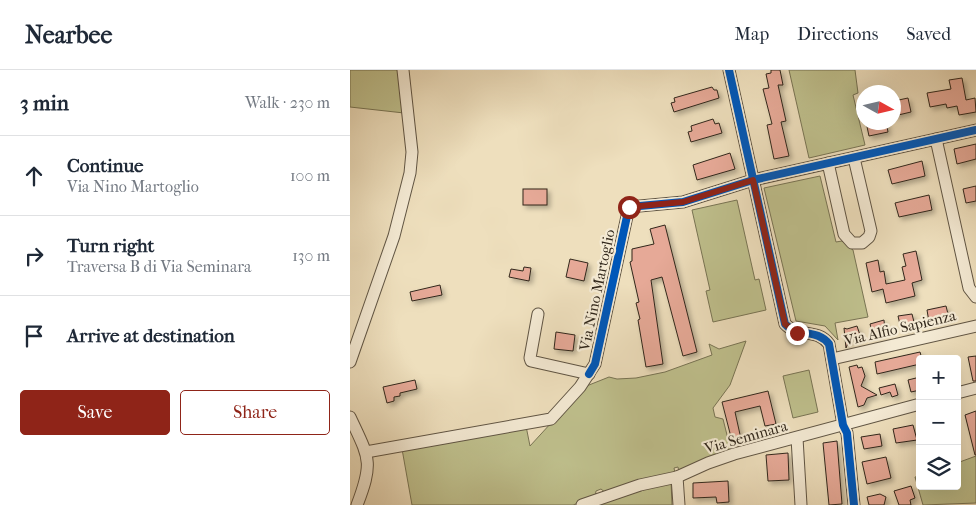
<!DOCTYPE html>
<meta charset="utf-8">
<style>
body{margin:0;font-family:"IM FELL French Canon",serif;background:#f6f6f7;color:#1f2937}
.controls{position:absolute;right:15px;bottom:15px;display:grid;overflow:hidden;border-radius:5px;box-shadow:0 5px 20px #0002}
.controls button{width:45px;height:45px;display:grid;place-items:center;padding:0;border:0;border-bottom:1px solid #e0e1e3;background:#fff;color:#1f2937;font:25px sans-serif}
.compass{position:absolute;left:506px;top:15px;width:45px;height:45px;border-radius:50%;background:#fff;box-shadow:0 5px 20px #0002;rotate:98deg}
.stop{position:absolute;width:15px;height:15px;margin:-11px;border:4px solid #8f2418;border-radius:50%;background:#fff}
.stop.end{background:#8f2418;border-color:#fff;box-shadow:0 1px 5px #0008}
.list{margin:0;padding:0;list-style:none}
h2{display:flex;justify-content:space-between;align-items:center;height:65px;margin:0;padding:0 20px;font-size:21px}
h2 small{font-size:16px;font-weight:400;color:#747a83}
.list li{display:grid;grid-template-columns:32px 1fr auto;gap:15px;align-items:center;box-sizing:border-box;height:80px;padding:0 20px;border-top:1px solid #e0e1e3}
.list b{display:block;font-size:19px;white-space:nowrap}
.list p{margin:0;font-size:16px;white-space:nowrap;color:#747a83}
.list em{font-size:16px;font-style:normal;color:#747a83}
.actions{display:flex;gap:10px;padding:15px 20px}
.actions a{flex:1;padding:11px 0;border:1px solid #8f2418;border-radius:5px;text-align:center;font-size:18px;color:#8f2418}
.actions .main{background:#8f2418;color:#fff}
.icon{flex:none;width:28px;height:28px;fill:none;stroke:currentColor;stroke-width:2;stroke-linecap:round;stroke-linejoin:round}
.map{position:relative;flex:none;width:626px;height:435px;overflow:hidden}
header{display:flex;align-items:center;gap:30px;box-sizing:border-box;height:70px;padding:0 25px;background:#fff;border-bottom:1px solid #e0e1e3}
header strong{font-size:24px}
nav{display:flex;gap:28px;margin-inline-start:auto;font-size:18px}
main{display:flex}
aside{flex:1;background:#fff}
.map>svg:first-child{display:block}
.green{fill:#bfc08d;stroke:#787454}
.building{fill:#e6a997;stroke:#31271b;filter:url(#shadow)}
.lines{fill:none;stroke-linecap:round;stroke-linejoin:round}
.minor-casing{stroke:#605544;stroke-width:13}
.minor{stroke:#f4ead4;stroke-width:11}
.cycleway-casing{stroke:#f4ead4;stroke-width:11}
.cycleway{stroke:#0057b8;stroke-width:8}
.route{stroke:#8f2418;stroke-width:6}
.labels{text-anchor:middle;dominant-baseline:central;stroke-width:4.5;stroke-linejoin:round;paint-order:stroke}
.street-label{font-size:15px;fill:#31271b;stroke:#f4ead4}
</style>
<header>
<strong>Nearbee</strong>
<nav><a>Map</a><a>Directions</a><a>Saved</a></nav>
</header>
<main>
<aside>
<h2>3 min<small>Walk · 230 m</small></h2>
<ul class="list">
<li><svg class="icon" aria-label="ahead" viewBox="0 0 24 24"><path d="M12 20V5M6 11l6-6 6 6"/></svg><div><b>Continue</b><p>Via Nino Martoglio</p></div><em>100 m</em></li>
<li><svg class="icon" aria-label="right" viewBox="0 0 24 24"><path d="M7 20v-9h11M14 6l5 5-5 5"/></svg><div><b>Turn right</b><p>Traversa B di Via Seminara</p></div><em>130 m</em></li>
<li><svg class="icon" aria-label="arrive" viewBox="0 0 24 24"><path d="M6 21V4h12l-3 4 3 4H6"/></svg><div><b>Arrive at destination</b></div></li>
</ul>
<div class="actions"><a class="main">Save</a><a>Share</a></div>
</aside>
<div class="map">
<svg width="626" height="435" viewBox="0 0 626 435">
<defs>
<filter id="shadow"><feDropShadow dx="3" dy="3" stdDeviation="2.5" flood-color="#0004"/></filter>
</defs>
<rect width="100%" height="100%" fill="#eedfbd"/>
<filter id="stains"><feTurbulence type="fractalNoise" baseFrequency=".004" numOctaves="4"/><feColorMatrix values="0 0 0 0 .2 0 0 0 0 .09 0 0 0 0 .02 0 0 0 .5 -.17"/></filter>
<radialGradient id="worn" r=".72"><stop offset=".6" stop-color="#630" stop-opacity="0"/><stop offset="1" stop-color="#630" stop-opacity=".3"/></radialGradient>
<!-- green -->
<g class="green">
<polygon points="0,0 49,0 54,43 0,37"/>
<polygon points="439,0 505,0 508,23 503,25 515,75 459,88"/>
<polygon points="470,106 486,172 492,171 503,180 518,247 485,253 488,270 475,256 446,251 414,118"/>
<polygon points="387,130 405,210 409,209 416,240 363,252 356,221 360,220 342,140"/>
<polygon points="396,271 380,315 363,338 365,347 373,349 381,381 329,402 328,397 324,398 325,403 256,423 251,419 246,421 245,427 223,435 62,435 52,379 176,356 180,376 234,317 259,307 267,309 286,308 315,302 362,285 359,274 369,279"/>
<polygon points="459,300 468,342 443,348 433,306"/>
<polygon points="626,386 626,433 573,435 565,407 570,406 570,416 607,416 607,393"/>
<polygon points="321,411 322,435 245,435"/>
</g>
<!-- building -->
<g class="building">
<polygon points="421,0 430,0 433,15 428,15 436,51 431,52 439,86 424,89 417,55 422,54 413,19 419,18 416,4 421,3"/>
<polygon points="612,8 616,30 625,28 626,42 609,45 607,36 597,38 596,34 580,37 577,23 601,19 599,10"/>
<polygon points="362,17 364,20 367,20 369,28 324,42 321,33 325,32 324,28"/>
<polygon points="558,28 561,42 544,46 544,31"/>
<polygon points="363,49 365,54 369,53 372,63 341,72 338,62 342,61 341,56"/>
<polygon points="516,52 536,52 538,62 519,66"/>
<polygon points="626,74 626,89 607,94 604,79"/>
<polygon points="380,83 385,99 347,110 343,95"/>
<polygon points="572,91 575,106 542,114 538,100"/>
<polygon points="626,116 626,131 616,133 613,119"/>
<rect x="173" y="119" width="24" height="16"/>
<polygon points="579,125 582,140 549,147 545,133"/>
<polygon points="315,155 347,282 333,286 312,207 301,210 313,294 296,297 288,250 290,249 286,233 289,232 280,192 282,191 282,179 304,174 300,159"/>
<polygon points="566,181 572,210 562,213 565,226 536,233 533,219 522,222 516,193 528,190 530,202 534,201 536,214 555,210 552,197 556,196 553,184"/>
<polygon points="220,189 238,193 234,211 216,207"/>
<polygon points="174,197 181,198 179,211 159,207 161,199 173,201"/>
<polygon points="90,215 92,225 62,231 60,222"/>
<polygon points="596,236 599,248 579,252 577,240"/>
<polygon points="562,244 565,256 551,259 548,246"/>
<polygon points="534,250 535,262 523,266 520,254"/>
<polygon points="507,256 510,265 507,271 500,268 496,278 494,258 497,259"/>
<polygon points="206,262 225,265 223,281 204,279"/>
<polygon points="570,282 572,289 570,289 570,294 527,304 525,292"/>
<polygon points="626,286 626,311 623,311 618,287"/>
<polygon points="507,295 508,298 512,297 515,306 511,316 527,325 517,328 514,335 508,337 499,297"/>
<polygon points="570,307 570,320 561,322 558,310"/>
<polygon points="65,310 67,319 50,323 50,326 44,327 44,331 37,333 33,317"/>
<polygon points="545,314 548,325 542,327 540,322 531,325 529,318"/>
<polygon points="418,321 426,354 415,356 410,336 385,342 391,369 382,371 372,332"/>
<polygon points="626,341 626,385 625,385 615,345"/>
<polygon points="563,355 567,370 546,373 543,359"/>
<polygon points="530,364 532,376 514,379 511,367"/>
<polygon points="487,371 492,434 479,435 473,373"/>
<polygon points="438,383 439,410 418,411 416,385"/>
<polygon points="536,387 541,408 517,414 512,392"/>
<polygon points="378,411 379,432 367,433 366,427 343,428 343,413"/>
<polygon points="561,416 565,428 560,430 561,435 549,435 544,421"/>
<polygon points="530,424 536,427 534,435 519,435 517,427"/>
</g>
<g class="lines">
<!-- minor casing -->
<g class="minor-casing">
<g id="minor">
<path d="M379,0L435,254C448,268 467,258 479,274L493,355L497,363L504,435"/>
<polyline points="586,69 619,218 626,227"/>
<polyline points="478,93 494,164 502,173 512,173 519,167 521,161 504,88"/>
<polyline points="188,244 180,288 181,291 239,304"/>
<polyline points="482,289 626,256"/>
<polyline points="0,292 44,166 60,103 62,82 53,0"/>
<polyline points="607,323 626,318"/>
<path d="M0,347C19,388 24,391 7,435"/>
<polyline points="447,368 451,435"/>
<polyline points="16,382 201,349 230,317 245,294 279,137 333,132 403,110 626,60"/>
<polyline points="327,407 329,435"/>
<polyline points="232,435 290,415 327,407 358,393 384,384 570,334"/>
</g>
</g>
<!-- minor -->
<use href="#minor" class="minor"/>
<!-- cycleway casing -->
<g class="cycleway-casing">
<g id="cycleway">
<path d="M379,0L435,254C448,268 467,258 479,274L493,355L497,363L504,435"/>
<polyline points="239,304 245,294 279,137 333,132 403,110 626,60"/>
</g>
</g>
<!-- cycleway -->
<use href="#cycleway" class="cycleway"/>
</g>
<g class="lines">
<!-- route -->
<polyline class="route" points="279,137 333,132 403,110 435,254 447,263"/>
</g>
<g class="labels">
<!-- street labels -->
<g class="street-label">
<text transform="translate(247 220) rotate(-78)">Via Nino Martoglio</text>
<text transform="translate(550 258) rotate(-13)">Via Alfio Sapienza</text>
<text transform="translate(396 367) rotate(-16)">Via Seminara</text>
</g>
</g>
<rect width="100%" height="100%" filter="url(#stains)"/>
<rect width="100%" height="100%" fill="url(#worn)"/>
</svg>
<div class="controls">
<button>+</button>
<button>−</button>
<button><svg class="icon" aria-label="layers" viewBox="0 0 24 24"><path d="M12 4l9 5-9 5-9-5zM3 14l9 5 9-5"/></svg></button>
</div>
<svg class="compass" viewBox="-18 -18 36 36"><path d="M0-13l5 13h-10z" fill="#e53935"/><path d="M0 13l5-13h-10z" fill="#747a83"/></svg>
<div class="stop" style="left:279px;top:137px"></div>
<div class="stop end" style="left:447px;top:263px"></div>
</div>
</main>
